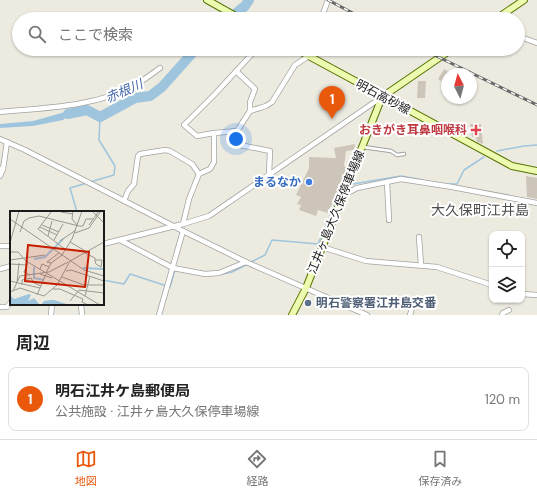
<!DOCTYPE html>
<html lang="ja">
<meta charset="utf-8">
<style>
body{margin:0;font-family:"DM Sans","Noto Sans JP",sans-serif;background:#f6f6f6;color:#222}
.controls{position:absolute;right:12px;bottom:12px;display:grid;overflow:hidden;border-radius:8px;box-shadow:0 1px 3px #0004}
.controls button{width:36px;height:36px;display:grid;place-items:center;padding:0;border:0;border-bottom:1px solid #e0e0e0;background:#fff;color:#222;font:20px sans-serif}
.compass{position:absolute;left:441px;top:68px;width:36px;height:36px;border-radius:50%;background:#fff;box-shadow:0 1px 3px #0004;rotate:354deg}
.you{position:absolute;left:236px;top:139px;width:14px;height:14px;margin:-10px;border:3px solid #fff;border-radius:50%;background:#1a73e8;box-shadow:0 0 0 6px #1a73e833}
.badge{display:grid;place-items:center;width:26px;height:26px;border-radius:50%;background:#ea580c;color:#fff;font-size:13px;font-weight:700}
.pin{position:absolute;translate:-50% -33px;filter:drop-shadow(0 1px 2px #0008)}
.pin::after{content:'';position:absolute;top:21px;width:14px;height:12px;background:inherit;clip-path:polygon(0 0,100% 0,50% 100%)}
.list{margin:0;padding:0;list-style:none}
h2{display:flex;justify-content:space-between;align-items:center;height:52px;margin:0;padding:0 16px;font-size:17px}
h2 small{font-size:13px;font-weight:400;color:#767676}
.list li{display:grid;grid-template-columns:26px 1fr auto;gap:12px;align-items:center;box-sizing:border-box;height:64px;margin:0 8px 8px;padding:0 8px;border:1px solid #e0e0e0;border-radius:8px}
.list b{display:block;font-size:15px;white-space:nowrap}
.list p{margin:0;font-size:13px;white-space:nowrap;color:#767676}
.list em{font-size:13px;font-style:normal;color:#767676}
.icon{flex:none;width:22px;height:22px;fill:none;stroke:currentColor;stroke-width:2;stroke-linecap:round;stroke-linejoin:round}
.map{position:relative;flex:none;width:537px;height:315px;overflow:hidden}
.search{position:absolute;background:#fff;box-shadow:0 1px 3px #0004;left:12px;right:12px;top:12px;height:44px;display:flex;align-items:center;gap:10px;box-sizing:border-box;padding:0 14px;border-radius:22px;color:#767676;font-size:15px}
.sheet{height:124px;background:#fff}
nav{display:flex;justify-content:space-around;align-items:center;box-sizing:border-box;height:56px;border-top:1px solid #e0e0e0;background:#fff;font-size:11px;color:#767676}
nav a{display:grid;justify-items:center;gap:2px}
nav .on{color:#ea580c}
.map>svg:first-child{display:block}
.water{fill:#9ec5dd}
.lines{fill:none;stroke-linecap:round;stroke-linejoin:round}
.stream{stroke:#9ec5dd;stroke-width:1.5}
.river{stroke:#9ec5dd;stroke-width:10}
.building{fill:#cdc5b9}
.service-casing{stroke:#a2a2a2;stroke-width:4.5}
.minor-casing{stroke:#a2a2a2;stroke-width:6}
.secondary-casing{stroke:#557301;stroke-width:8}
.service{stroke:#fff;stroke-width:2.5}
.minor{stroke:#fff;stroke-width:4.5}
.secondary{stroke:#ecfbb0;stroke-width:6}
.rail-casing{stroke:#696969;stroke-width:3}
.rail{stroke:#fff;stroke-width:1.5;stroke-dasharray:4.5;stroke-linecap:butt}
.health-dot{fill:#e0444e;stroke:#fff;stroke-width:1.5}
.shop-dot{fill:#3f7fe0;stroke:#fff;stroke-width:1.5}
.service-dot{fill:#5c6f8a;stroke:#fff;stroke-width:1.5}
.labels{text-anchor:middle;dominant-baseline:central;stroke-width:4;stroke-linejoin:round;paint-order:stroke}
.street-label{font-size:12px;fill:#1b1b1b;stroke:#fff}
.health-label{font-size:12px;font-weight:bold;fill:#be3a42;stroke:#fff;text-anchor:end}
.shop-label{font-size:12px;font-weight:bold;fill:#366cbe;stroke:#fff;text-anchor:end}
.service-label{font-size:12px;font-weight:bold;fill:#4e5e75;stroke:#fff;text-anchor:start}
.water-label{font-size:13px;font-style:italic;fill:#4669ac;stroke:#fff}
.quarter-label{font-size:14px;fill:#4e4e4e;stroke:#fff}
.inset-river{fill:none;stroke:#9ec5dd;stroke-width:2}
.inset-road{fill:none;stroke:#999891;stroke-width:1}
.view{fill:#c61e00;fill-opacity:0.15;stroke:#c61e00;stroke-width:2}
.inset-edge{fill:none;stroke:#1b1b1b;stroke-width:2}
</style>
<div class="map">
<svg width="537" height="315" viewBox="0 0 537 315">
<rect width="100%" height="100%" fill="#edebe0"/>
<!-- water -->
<polygon class="water" points="82,111 68,116 63,120 33,126 0,128 0,124 33,121 65,112"/>
<g class="lines">
<!-- stream -->
<g class="stream">
<polyline points="497,151 524,146 537,145"/>
<polyline points="90,182 114,175 115,166 99,140 100,117"/>
<polyline points="449,184 457,184 464,170 484,157"/>
<polyline points="349,186 353,184 401,176 423,180"/>
<polyline points="77,212 70,188 87,183"/>
<polyline points="251,262 265,255 272,240 318,244 341,190 343,189"/>
<polyline points="222,274 232,272 248,264"/>
<polyline points="103,280 124,284 130,274 170,287 175,270 177,271"/>
</g>
<!-- river -->
<g class="river">
<polyline points="229,19 245,6 249,0"/>
<polyline points="68,114 87,110 100,117 135,98 150,96 162,87 196,49"/>
</g>
</g>
<!-- building -->
<g class="building">
<polygon points="444,69 449,72 443,82 438,79"/>
<polygon points="418,81 426,81 425,98 417,98"/>
<polygon points="470,124 481,124 483,144 477,142 476,137 472,137"/>
<polygon points="355,144 354,150 346,151 344,166 347,167 328,213 318,210 316,216 299,210 301,205 297,204 301,197 296,195 309,168 309,157 336,158 334,148"/>
<polygon points="526,176 537,178 537,199 527,197"/>
</g>
<g class="lines">
<!-- service casing -->
<g class="service-casing">
<g id="service">
<polyline points="494,49 494,52 498,53"/>
<polyline points="363,147 391,151 397,155 404,154"/>
</g>
</g>
<!-- minor casing -->
<g class="minor-casing">
<g id="minor">
<polyline points="321,19 328,0"/>
<polyline points="518,36 537,43"/>
<polyline points="236,71 255,89 250,102 250,111"/>
<path d="M0,112C43,108 97,107 135,85C144,80 152,74 160,68"/>
<polyline points="237,131 235,144 270,151 269,174"/>
<polyline points="214,133 197,136 184,125 215,94 252,54 259,49"/>
<polyline points="0,139 25,150 183,231 246,262 367,315"/>
<polyline points="0,169 3,169 7,142"/>
<polyline points="0,176 3,169"/>
<polyline points="387,182 389,220"/>
<polyline points="342,196 357,188 401,179 452,187 537,203"/>
<polyline points="124,201 128,191 134,184 138,156 140,154 165,150 170,151 192,164 199,174"/>
<polyline points="183,224 189,199 199,174 210,169 214,162 214,133 237,131 250,111 266,106 272,102 295,65 309,56 311,49"/>
<polyline points="419,237 421,265"/>
<polyline points="120,240 173,268 205,274 219,273 246,262"/>
<polyline points="103,244 183,224 209,216 382,97"/>
<polyline points="0,246 11,246"/>
<polyline points="322,247 366,261 437,267 492,285"/>
<polyline points="0,269 11,266"/>
<polyline points="522,294 537,295"/>
<polyline points="81,304 82,315"/>
<polyline points="0,307 7,307 11,302"/>
<polyline points="51,315 52,304"/>
<polyline points="159,315 183,231"/>
<polyline points="410,315 412,308"/>
<polyline points="502,315 503,313 509,310"/>
</g>
</g>
<!-- secondary casing -->
<g class="secondary-casing">
<g id="secondary">
<polyline points="207,0 241,19"/>
<polyline points="496,19 524,0"/>
<polyline points="296,49 512,166 537,171"/>
<polyline points="292,315 306,288 382,97 452,49"/>
</g>
</g>
<!-- service -->
<use href="#service" class="service"/>
<!-- minor -->
<use href="#minor" class="minor"/>
<!-- secondary -->
<use href="#secondary" class="secondary"/>
<!-- rail casing -->
<g class="rail-casing">
<g id="rail">
<polyline points="328,0 364,19"/>
<polyline points="422,49 537,105"/>
</g>
</g>
<!-- rail -->
<use href="#rail" class="rail"/>
</g>
<!-- markers -->
<path class="health-dot" d="M474 124h4v4h4v4h-4v4h-4v-4h-4v-4h4z"/>
<circle class="shop-dot" cx="309" cy="182" r="4"/>
<circle class="service-dot" cx="308" cy="303" r="4"/>
<g class="labels">
<!-- street labels -->
<g class="street-label">
<text transform="translate(383 97) rotate(28)">明石高砂線</text>
<text transform="translate(336 212) rotate(-68)">江井ヶ島大久保停車場線</text>
</g>
<!-- health labels -->
<g class="health-label">
<text x="467" y="130">おきがき耳鼻咽喉科</text>
</g>
<!-- shop labels -->
<g class="shop-label">
<text x="301" y="182">まるなか</text>
</g>
<!-- service labels -->
<g class="service-label">
<text x="316" y="303">明石警察署江井島交番</text>
</g>
<!-- water labels -->
<g class="water-label">
<text transform="translate(124 91) rotate(-23)">赤根川</text>
</g>
<!-- quarter labels -->
<g class="quarter-label">
<text x="480" y="210">大久保町江井島</text>
</g>
</g>
<!-- overview -->
<g transform="translate(10 211)">
<rect width="94" height="94" fill="#edebe0"/>
<path d="M19,83L21,84L18,90L24,87L30,94H0V84L4,88ZM40,89H44L60,94H31L34,90Z" fill="#9ec5dd"/>
<path class="inset-river" d="M24,48L35,46L53,28M24,56V67L34,69M73,57L94,58"/>
<path class="inset-road" d="M42,0L28,18L55,38M63,0L62,8L67,14M82,0L94,12M51,1L63,3M0,8L74,59L94,65M32,14L49,21M79,14L89,0M30,16L47,24M10,21L14,10L19,7L29,5L69,15H73L76,8H83M65,22L79,17L91,0M38,25L42,10M44,29L53,13M50,30L66,19M60,31L77,41M0,32L9,0M0,41H8L16,50L90,94M75,42L85,47V50L86,53L91,56L92,49H85M0,49L35,44M41,52L37,51L49,42M0,53L17,54V50M17,54L14,61L20,64M30,58L32,53L39,56M56,60L61,59L94,70M36,62L41,52L52,44L62,28L72,0M30,63L42,67M52,66L74,74H94M0,70L30,77M7,72L9,52M12,74V69L21,67L24,72L31,75M43,78H50L73,88L72,91L78,94M3,80L10,65L39,61L58,51M0,81L10,77L34,85L47,74L60,50L94,31M27,84L36,63M75,85L80,65M60,90L69,79L94,82"/>
<path class="view" d="M18,34L79,41L75,76L15,70Z"/>
<rect width="94" height="94" class="inset-edge"/>
</g>
</svg>
<div class="controls">
<button><svg class="icon" aria-label="locate" viewBox="0 0 24 24"><circle cx="12" cy="12" r="6"/><path d="M12 2v4M12 18v4M2 12h4M18 12h4"/></svg></button>
<button><svg class="icon" aria-label="layers" viewBox="0 0 24 24"><path d="M12 4l9 5-9 5-9-5zM3 14l9 5 9-5"/></svg></button>
</div>
<svg class="compass" viewBox="-18 -18 36 36"><path d="M0-13l5 13h-10z" fill="#e53935"/><path d="M0 13l5-13h-10z" fill="#767676"/></svg>
<div class="you"></div>
<div class="pin badge" style="left:332px;top:119px">1</div>
<div class="search"><svg class="icon" aria-label="search" viewBox="0 0 24 24"><circle cx="10" cy="10" r="6"/><path d="M15 15l6 6"/></svg>ここで検索</div>
</div>
<section class="sheet">
<h2>周辺<small></small></h2>
<ul class="list">
<li><span class="badge">1</span><div><b>明石江井ケ島郵便局</b><p>公共施設 · 江井ヶ島大久保停車場線</p></div><em>120 m</em></li>
</ul>
</section>
<nav>
<a class="on"><svg class="icon" aria-label="map" viewBox="0 0 24 24"><path d="M3 6l6-2 6 2 6-2v14l-6 2-6-2-6 2zM9 4v14M15 6v14"/></svg>地図</a>
<a><svg class="icon" aria-label="directions" viewBox="0 0 24 24"><path d="M12 3l9 9-9 9-9-9zM9 14v-3h6M13 9l2 2-2 2"/></svg>経路</a>
<a><svg class="icon" aria-label="saved" viewBox="0 0 24 24"><path d="M7 4h10v16l-5-4-5 4z"/></svg>保存済み</a>
</nav>
